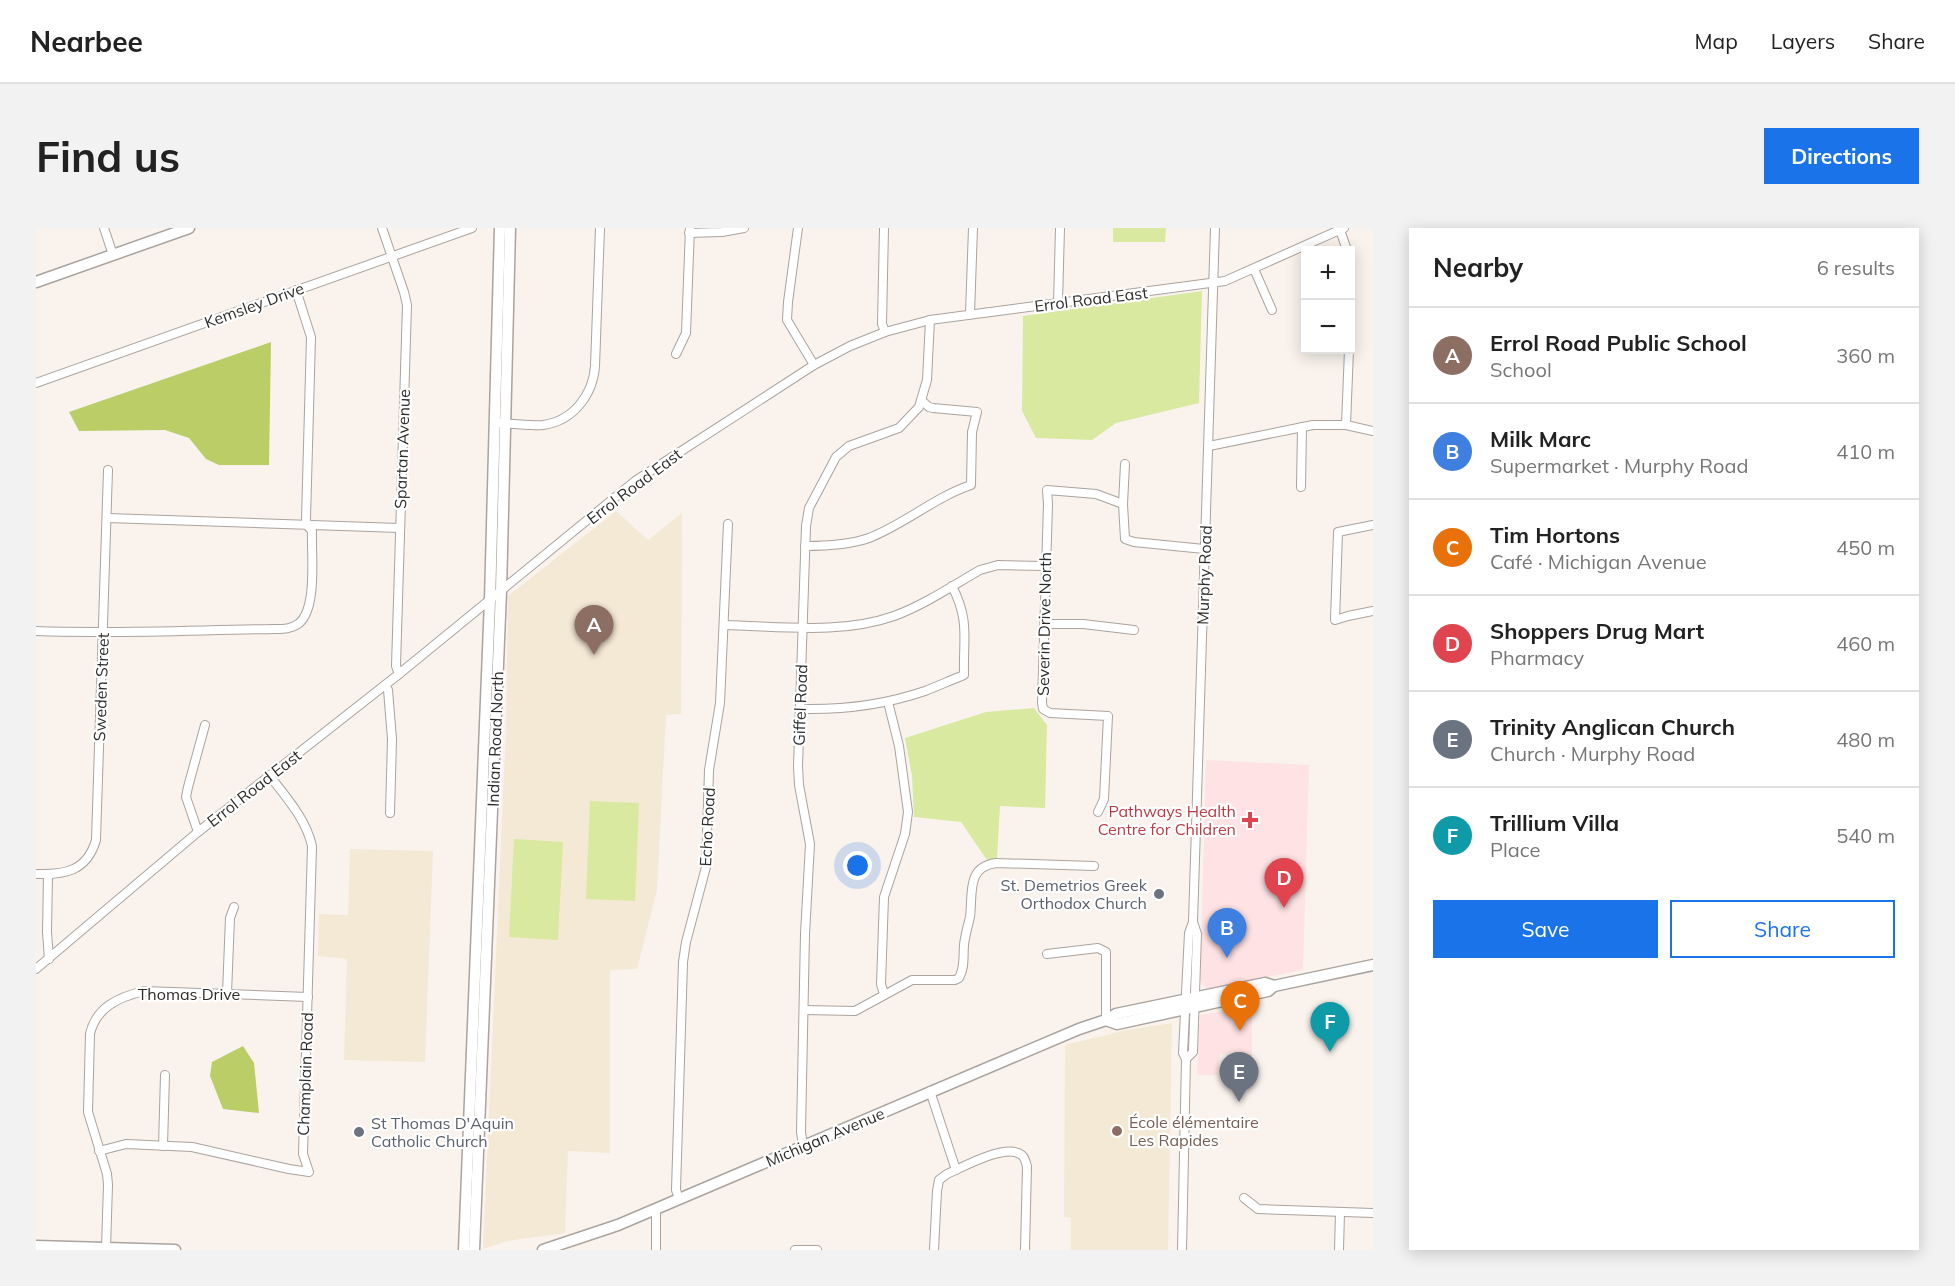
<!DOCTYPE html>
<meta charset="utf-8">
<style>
body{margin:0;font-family:Mulish,sans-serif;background:#f2f2f2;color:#222}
.controls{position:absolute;right:18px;top:18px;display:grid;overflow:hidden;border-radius:0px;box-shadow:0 3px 15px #0003}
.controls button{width:54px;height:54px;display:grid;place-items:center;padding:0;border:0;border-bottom:2px solid #e0e0e0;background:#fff;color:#222;font:30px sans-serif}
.you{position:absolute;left:822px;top:638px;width:21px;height:21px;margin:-15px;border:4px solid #fff;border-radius:50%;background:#1a73e8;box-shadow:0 0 0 9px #1a73e833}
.badge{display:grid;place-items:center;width:39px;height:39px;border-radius:50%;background:#1a73e8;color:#fff;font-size:20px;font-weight:700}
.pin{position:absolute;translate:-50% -50px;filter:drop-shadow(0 2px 3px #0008)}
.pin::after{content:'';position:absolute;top:32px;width:21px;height:18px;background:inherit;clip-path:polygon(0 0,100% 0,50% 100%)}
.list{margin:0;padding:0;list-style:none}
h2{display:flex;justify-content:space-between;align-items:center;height:78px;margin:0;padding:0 24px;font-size:26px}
h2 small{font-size:20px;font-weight:400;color:#767676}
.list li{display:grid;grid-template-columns:39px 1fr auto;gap:18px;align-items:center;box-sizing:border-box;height:96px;padding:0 24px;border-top:2px solid #e0e0e0}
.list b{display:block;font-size:22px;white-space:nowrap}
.list p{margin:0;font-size:20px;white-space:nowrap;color:#767676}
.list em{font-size:20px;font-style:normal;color:#767676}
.actions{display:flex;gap:12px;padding:18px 24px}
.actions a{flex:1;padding:14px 0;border:2px solid #1a73e8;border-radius:0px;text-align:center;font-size:21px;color:#1a73e8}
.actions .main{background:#1a73e8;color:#fff}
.map{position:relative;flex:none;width:1337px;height:1022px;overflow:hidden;border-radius:0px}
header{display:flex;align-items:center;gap:36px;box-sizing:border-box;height:84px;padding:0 30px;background:#fff;border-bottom:2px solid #e0e0e0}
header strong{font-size:28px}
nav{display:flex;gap:33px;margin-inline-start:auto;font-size:21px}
.intro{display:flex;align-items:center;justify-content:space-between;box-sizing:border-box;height:144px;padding:0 36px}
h1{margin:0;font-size:42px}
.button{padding:15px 27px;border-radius:0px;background:#1a73e8;color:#fff;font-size:21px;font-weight:700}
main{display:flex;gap:36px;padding:0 36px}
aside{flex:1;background:#fff;border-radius:0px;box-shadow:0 3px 15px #0003}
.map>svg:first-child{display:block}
.commercial{fill:#fee2e4}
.education{fill:#f4e9d4}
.green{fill:#dae9a0}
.forest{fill:#bacd67}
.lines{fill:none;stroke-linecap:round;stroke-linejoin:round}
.minor-casing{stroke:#aaa39e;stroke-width:10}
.major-casing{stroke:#aaa39e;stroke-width:13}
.minor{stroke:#fff;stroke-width:8}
.major{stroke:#fff;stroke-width:10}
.health-dot{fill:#e0444e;stroke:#fff;stroke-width:2}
.worship-dot{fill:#6b7280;stroke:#fff;stroke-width:2}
.education-dot{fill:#8d6e63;stroke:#fff;stroke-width:2}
.labels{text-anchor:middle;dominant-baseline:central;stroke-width:4.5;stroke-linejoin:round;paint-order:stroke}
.street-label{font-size:16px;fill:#2e2c2a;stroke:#fff}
.health-label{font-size:16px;fill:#be3a42;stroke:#fff;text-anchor:end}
.worship-label{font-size:16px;fill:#5b616d;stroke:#fff;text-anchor:end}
.education-label{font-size:16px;fill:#785e54;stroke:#fff;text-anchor:start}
</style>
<header>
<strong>Nearbee</strong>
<nav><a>Map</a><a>Layers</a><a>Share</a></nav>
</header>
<div class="intro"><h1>Find us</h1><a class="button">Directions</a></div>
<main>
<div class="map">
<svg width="1337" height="1022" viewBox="0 0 1337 1022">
<rect width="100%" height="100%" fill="#faf3ed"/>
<!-- commercial -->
<g class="commercial">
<polygon points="1170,532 1273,537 1267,742 1171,761 1164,754"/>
<polygon points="1216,779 1216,828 1184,826 1182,847 1161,847 1164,787"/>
</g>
<!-- education -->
<g class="education">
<polygon points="580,283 612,312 646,285 645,486 630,487 621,662 601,741 574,742 574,925 532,923 529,1005 471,1013 447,1021 470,501 472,368"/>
<polygon points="314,621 397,623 389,834 308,832 311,731 282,728 283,686 312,687"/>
<polygon points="1136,795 1132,1022 1035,1022 1035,990 1028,989 1029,817 1091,802"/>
</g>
<!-- green -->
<g class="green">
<polygon points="1077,0 1130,0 1129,14 1077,14"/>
<polygon points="1166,63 1163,175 1080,195 1056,212 1000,210 986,183 987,88"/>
<polygon points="998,480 1011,497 1009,580 964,578 961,630 951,632 925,594 878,589 876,548 869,510 950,484"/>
<polygon points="554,573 603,575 599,673 550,671"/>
<polygon points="478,611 527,614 522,712 473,709"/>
</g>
<!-- forest -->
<g class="forest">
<polygon points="235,114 233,237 183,237 170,231 153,210 129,202 43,203 33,184"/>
<polygon points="207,818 218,835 223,885 187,881 174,848 176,834"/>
</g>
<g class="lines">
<!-- minor casing -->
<g class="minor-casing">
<g id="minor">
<polyline points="68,0 77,27"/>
<polyline points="346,0 368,64 371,77 360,438 363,446"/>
<polyline points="762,0 752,74 751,92 778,137"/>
<polyline points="848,0 846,96 849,104"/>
<polyline points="1304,2 1311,22"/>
<polyline points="653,5 686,4 708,0"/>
<polyline points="1218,41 1236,82"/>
<polyline points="1314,48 1314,58"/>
<polyline points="1022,75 1024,0"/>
<polyline points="934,86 937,0"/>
<polyline points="640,126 650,105 654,0"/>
<polyline points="0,155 436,0"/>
<path d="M464,195C478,196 492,198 507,197C537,193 557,167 559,138L564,0"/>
<polyline points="1310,197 1313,122"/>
<polyline points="1173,218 1277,197 1310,197 1337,203"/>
<polyline points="1089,236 1087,276 1089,311 1098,314 1168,321"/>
<polyline points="1265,259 1266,199"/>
<polyline points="71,290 363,300"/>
<polyline points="1337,297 1302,304 1299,392 1312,388 1337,383"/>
<path d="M769,318C790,318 813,317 833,310C869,296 899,269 935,257L936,204L941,184L897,180L893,179L886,173"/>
<polyline points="1008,396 1047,396 1098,402"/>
<path d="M688,397C744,398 804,407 858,388C888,377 916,358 944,342L962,337L1009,338"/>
<path d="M0,403C80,406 160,402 239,401C248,401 255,401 262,396C282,382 275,325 276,303L271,297L270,291L275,109L260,62"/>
<polyline points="349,457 352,462 356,511 354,585"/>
<path d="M764,481C807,482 848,477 889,463C902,458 915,452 928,447C927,410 934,393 916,358"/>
<polyline points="1062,584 1068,571 1072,488 1014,485 1007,481 1006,475 1012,276 1011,262 1060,266 1087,276"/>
<polyline points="162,604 150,569 152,559 169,497"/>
<path d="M0,646C29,647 51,643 60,612L72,242"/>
<polyline points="12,647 11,704 13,731"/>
<polyline points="1011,726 1062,720 1070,724 1070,792"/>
<polyline points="0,741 162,604 363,446 599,253 778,137 814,118 849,104 894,92 1189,53 1308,0"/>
<polyline points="191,765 194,690 198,679"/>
<polyline points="848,766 845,756 848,669 869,606 872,584 863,518 852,474"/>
<path d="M768,782L819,783L876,752H919L923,750C929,740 927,728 928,717C929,707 932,698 934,689C937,666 930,639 960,635L1058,638"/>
<polyline points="1150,831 1157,824 1161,706 1157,694"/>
<polyline points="894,863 920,942"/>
<polyline points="127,918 129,847"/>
<polyline points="767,918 765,904 769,706 774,616 763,557 762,538 770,298 773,280 800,229 813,218 863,200 883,179 891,152 894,92"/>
<path d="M63,923L90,916L156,919L253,941L273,944L267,926L276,618C270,591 250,569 233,547"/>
<polyline points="1208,970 1222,981 1337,985"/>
<polyline points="643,971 640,962 647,734 650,714 670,639 673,542 684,475 692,296"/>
<polyline points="620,981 620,1022"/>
<path d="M70,1020L72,957L71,946L52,884L54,806C60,779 83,769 108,763L272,769"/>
<polyline points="759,1022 781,1022"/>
<path d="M898,1022L901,963L903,952L911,946C927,939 968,916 984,926C989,928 989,933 991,938L989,1022"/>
<polyline points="1146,1022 1150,831 1147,825 1153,705 1157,694 1179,0"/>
<polyline points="1303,1022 1304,984"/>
</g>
</g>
<!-- major casing -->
<g class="major-casing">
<g id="major">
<polyline points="0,54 153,0"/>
<polyline points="1070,792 1081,796 1232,763 1238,758"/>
<polyline points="0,1018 139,1022"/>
<polyline points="428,1022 454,372 464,0"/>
<polyline points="438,1022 465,363 474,0"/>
<polyline points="507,1022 582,997 1043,801 1070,792 1080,786 1229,755 1238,758 1337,737"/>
</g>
</g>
<!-- minor -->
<use href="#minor" class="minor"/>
<!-- major -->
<use href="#major" class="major"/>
</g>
<!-- markers -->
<path class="health-dot" d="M1211 583h6v6h6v6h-6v6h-6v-6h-6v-6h6z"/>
<g class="worship-dot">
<circle cx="1123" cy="666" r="6"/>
<circle cx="323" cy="904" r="6"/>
</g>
<circle class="education-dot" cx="1081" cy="903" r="6"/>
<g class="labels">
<!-- street labels -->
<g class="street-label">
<text transform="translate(1055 71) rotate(-7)">Errol Road East</text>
<text transform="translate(218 77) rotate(-20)">Kemsley Drive</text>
<text transform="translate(366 221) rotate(-88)">Spartan Avenue</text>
<text transform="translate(598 258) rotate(-37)">Errol Road East</text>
<text transform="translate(1168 347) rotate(-88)">Murphy Road</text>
<text transform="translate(1008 396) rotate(-89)">Severin Drive North</text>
<text transform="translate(65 459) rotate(-88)">Sweden Street</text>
<text transform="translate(764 477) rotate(-88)">Giffel Road</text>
<text transform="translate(459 511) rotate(-88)">Indian Road North</text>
<text transform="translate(218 560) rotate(-38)">Errol Road East</text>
<text transform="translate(671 599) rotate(-87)">Echo Road</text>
<text x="153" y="766">Thomas Drive</text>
<text transform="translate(269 846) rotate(-88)">Champlain Road</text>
<text transform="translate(789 909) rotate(-23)">Michigan Avenue</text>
</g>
<!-- health labels -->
<g class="health-label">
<text x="1200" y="583">Pathways Health<tspan x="1200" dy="18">Centre for Children</tspan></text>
</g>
<!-- worship labels -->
<g class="worship-label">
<text x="1111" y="657">St. Demetrios Greek<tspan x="1111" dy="18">Orthodox Church</tspan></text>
<text x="335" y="895" text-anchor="start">St Thomas D'Aquin<tspan x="335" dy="18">Catholic Church</tspan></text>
</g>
<!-- education labels -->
<g class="education-label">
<text x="1093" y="894">École élémentaire<tspan x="1093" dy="18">Les Rapides</tspan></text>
</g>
</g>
</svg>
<div class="controls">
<button>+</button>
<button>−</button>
</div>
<div class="you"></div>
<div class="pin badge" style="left:558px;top:427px;background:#8d6e63">A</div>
<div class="pin badge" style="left:1191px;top:730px;background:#3f7fe0">B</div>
<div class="pin badge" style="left:1204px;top:803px;background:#e8710a">C</div>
<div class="pin badge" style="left:1248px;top:680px;background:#e0444e">D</div>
<div class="pin badge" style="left:1203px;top:874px;background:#6b7280">E</div>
<div class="pin badge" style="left:1294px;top:824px;background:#0f9aa8">F</div>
</div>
<aside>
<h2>Nearby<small>6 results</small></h2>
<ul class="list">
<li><span class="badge" style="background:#8d6e63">A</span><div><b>Errol Road Public School</b><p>School</p></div><em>360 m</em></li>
<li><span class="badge" style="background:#3f7fe0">B</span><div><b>Milk Marc</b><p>Supermarket · Murphy Road</p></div><em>410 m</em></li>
<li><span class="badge" style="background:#e8710a">C</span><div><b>Tim Hortons</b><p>Café · Michigan Avenue</p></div><em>450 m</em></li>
<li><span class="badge" style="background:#e0444e">D</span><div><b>Shoppers Drug Mart</b><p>Pharmacy</p></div><em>460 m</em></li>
<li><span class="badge" style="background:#6b7280">E</span><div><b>Trinity Anglican Church</b><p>Church · Murphy Road</p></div><em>480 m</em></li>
<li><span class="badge" style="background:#0f9aa8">F</span><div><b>Trillium Villa</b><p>Place</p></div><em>540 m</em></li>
</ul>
<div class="actions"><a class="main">Save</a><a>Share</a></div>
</aside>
</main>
